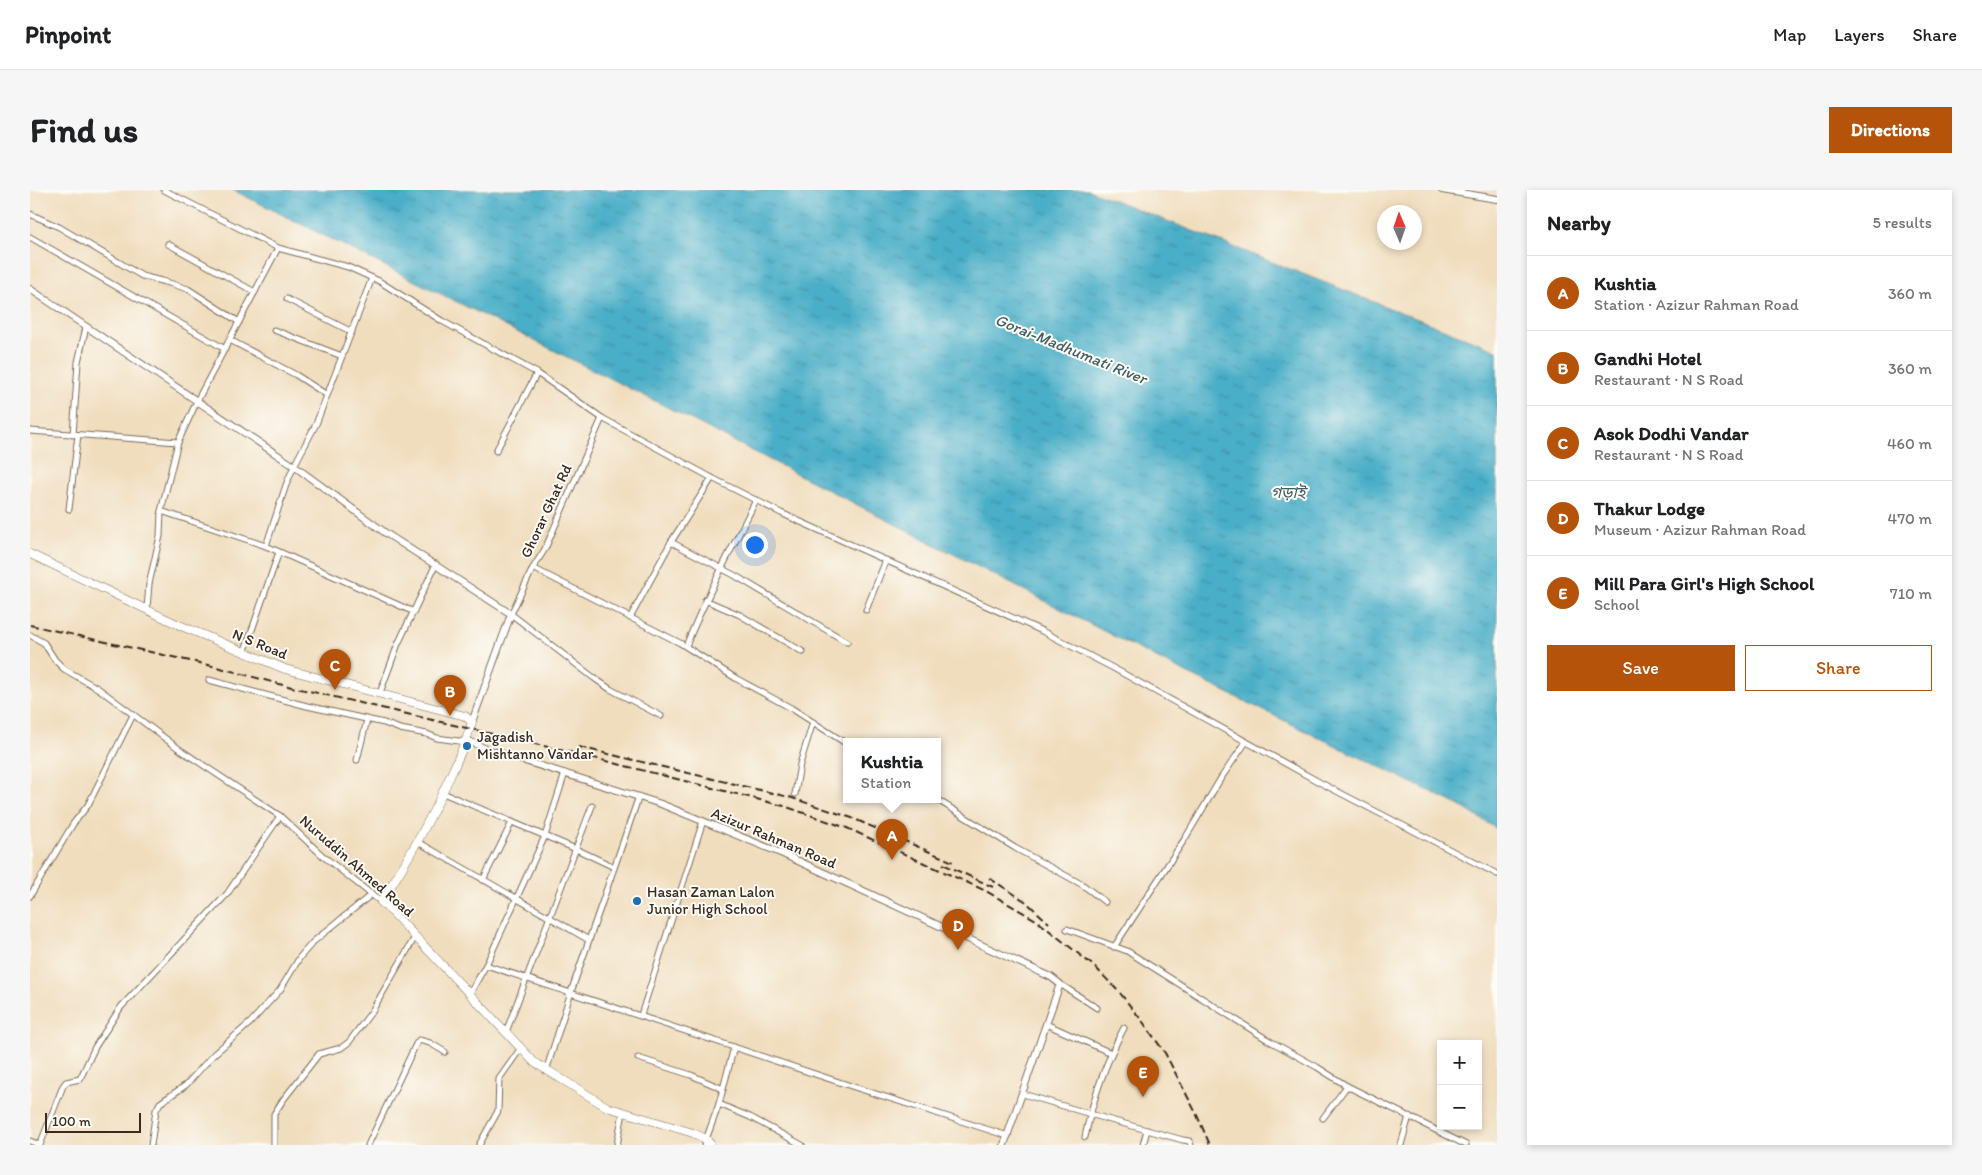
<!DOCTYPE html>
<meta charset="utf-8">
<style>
body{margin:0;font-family:Itim,"Noto Sans Bengali",sans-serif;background:#f6f6f6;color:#202124}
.controls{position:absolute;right:15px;bottom:15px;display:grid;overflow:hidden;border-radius:0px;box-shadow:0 2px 8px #0003}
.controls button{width:45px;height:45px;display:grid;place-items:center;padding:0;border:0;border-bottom:1px solid #e0e0e0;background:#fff;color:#202124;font:25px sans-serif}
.compass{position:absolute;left:1347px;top:15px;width:45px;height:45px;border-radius:50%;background:#fff;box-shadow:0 2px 8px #0003;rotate:358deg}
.scale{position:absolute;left:15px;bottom:12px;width:96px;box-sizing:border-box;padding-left:5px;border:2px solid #3b2a1e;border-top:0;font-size:14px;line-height:18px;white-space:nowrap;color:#3b2a1e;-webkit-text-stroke:4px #fdfcf7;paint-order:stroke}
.you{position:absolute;left:724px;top:354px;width:18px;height:18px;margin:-12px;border:4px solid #fff;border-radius:50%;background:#1a73e8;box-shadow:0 0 0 8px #1a73e833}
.badge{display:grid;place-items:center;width:32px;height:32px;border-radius:50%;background:#b45309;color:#fff;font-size:16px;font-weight:700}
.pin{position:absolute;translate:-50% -41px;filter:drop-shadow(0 1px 2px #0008)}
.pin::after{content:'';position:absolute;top:26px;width:18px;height:15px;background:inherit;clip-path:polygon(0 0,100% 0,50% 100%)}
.popup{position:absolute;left:813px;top:548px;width:98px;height:65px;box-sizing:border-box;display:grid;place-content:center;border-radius:0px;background:#fff;filter:drop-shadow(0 1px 4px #0005);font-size:16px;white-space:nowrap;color:#757577}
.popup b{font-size:19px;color:#202124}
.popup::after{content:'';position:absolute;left:50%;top:100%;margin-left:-10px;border:10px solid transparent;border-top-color:#fff}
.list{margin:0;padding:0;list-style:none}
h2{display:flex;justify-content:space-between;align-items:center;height:65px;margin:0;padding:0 20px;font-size:21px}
h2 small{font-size:16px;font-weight:400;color:#757577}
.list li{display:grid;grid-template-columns:32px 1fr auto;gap:15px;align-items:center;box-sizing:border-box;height:75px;padding:0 20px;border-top:1px solid #e0e0e0}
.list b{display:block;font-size:19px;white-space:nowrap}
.list p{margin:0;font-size:16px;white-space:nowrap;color:#757577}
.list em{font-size:16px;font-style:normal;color:#757577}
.actions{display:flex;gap:10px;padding:15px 20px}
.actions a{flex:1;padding:11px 0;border:1px solid #b45309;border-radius:0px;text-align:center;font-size:18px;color:#b45309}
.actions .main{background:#b45309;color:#fff}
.map{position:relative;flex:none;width:1467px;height:955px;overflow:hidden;border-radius:0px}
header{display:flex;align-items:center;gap:30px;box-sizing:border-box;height:70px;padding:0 25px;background:#fff;border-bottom:1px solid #e0e0e0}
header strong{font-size:24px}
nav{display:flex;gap:28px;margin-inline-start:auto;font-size:18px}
.intro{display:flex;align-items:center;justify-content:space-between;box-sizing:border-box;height:120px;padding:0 30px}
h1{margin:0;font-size:35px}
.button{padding:12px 22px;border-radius:0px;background:#b45309;color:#fff;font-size:18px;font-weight:700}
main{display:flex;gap:30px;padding:0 30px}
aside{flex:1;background:#fff;border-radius:0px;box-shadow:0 2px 8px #0003}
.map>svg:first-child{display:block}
.water{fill:url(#water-ripples);stroke:#426c72}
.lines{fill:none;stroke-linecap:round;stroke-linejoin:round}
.minor-casing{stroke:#7a6956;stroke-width:7}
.tertiary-casing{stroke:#7a6956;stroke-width:8}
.secondary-casing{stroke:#7a6956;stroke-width:9}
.minor{stroke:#fff;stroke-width:5}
.tertiary{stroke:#fff;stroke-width:6}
.secondary{stroke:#fff;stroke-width:8}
.rail{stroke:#3b2a1e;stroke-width:2;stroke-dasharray:8 4;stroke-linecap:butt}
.poi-dot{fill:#1f6fb2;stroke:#fdfcf7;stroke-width:2}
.labels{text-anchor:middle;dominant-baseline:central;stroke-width:4;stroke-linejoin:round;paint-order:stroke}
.street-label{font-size:15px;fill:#3b2a1e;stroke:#fdfcf7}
.poi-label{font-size:15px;fill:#3b2a1e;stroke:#fdfcf7;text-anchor:start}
.water-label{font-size:16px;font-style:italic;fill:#405f62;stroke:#fdfcf7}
</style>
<header>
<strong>Pinpoint</strong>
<nav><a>Map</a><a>Layers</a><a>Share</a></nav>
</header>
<div class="intro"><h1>Find us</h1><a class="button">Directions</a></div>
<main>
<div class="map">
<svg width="1467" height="955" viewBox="0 0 1467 955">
<defs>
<pattern id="water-ripples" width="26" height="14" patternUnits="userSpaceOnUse" patternTransform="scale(1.25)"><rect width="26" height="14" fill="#48aec7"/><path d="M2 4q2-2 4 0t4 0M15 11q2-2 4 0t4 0" fill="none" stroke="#3d8ea1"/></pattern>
</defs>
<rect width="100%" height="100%" fill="#fdfcf7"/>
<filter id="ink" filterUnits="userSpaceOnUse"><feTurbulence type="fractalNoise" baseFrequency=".02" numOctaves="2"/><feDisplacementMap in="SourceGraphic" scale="10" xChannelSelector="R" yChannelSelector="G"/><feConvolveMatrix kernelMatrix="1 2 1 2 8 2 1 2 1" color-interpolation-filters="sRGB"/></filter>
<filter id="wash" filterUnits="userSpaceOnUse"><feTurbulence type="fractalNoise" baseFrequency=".0096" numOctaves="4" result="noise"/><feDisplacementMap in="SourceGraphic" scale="20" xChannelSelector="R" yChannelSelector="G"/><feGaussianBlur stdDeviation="1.12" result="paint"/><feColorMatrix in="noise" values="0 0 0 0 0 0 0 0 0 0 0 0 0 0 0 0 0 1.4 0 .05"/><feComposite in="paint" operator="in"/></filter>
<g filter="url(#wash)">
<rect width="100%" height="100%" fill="#f0ddbd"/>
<!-- water -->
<polygon class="water" points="203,0 1058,0 1467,160 1467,639 1430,616 1132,471 625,211"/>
</g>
<g filter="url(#ink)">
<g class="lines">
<!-- minor casing -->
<g class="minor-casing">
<g id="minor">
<polyline points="134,0 248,58 318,77 349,91 412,131 507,183 572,228 682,288 751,323 1012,441 1085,479 1289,592 1467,684"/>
<polyline points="0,24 29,37 112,86 139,93 158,99 209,132"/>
<polyline points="0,47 195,159"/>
<polyline points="138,54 225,102"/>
<polyline points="257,109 322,142"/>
<polyline points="244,140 312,166"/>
<polyline points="200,150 266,185 297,205"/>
<polyline points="572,228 515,359 503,378 481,424 564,488 580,499 631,526"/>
<polyline points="0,241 148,252"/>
<polyline points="43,245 48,172 56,137"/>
<polyline points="466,261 507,183"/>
<polyline points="39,319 48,245"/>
<polyline points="131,321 236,356 384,422"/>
<polyline points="641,352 704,385 817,452"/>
<polyline points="236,356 256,295 264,276 286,234 342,88"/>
<polyline points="503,378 650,453 707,489 761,518 817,554"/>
<polyline points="675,410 710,425 773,462"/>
<polyline points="117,419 119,394 130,346 131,321 148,252 167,211 248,58"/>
<polyline points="836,420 856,370"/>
<polyline points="600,428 641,352 682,288"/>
<polyline points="0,445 14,453 25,470 34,479 69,499 152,561 250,626 293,666 351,712"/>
<path d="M656,456C676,406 702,359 726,310"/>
<polyline points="214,463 249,362"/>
<polyline points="179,490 277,516 354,533 370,539 397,544 407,548 436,552"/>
<polyline points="350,503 368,454 406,374"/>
<polyline points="327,570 337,530"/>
<polyline points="413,603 546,659 584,677"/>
<polyline points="765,604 770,574 783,532"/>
<polyline points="906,609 985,658 1053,695 1075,712"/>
<polyline points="388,652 559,750"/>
<polyline points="453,690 482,632"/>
<polyline points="0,706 43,634 58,615 103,525"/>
<polyline points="1037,739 1097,761 1238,850 1287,877 1317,896 1436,955"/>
<polyline points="1084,757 1156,647 1191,588 1216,552"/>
<polyline points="456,775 821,896 978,946"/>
<polyline points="1030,794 1067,818"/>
<polyline points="439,805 456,775 515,646 535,583"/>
<polyline points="611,825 673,631"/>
<polyline points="1016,834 1081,863"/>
<polyline points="476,842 562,616"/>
<polyline points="608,868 661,885 693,899"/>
<polyline points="516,881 541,802 609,606"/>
<polyline points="993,904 1077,929 1153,950 1159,951 1161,955"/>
<polyline points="689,914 720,927 772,955"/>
<polyline points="1293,928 1317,896"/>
<path d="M1055,947C1063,909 1075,873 1094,838"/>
<polyline points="0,951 10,955"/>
<polyline points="10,955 33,896 36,892 50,889 65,857 91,817 197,704 250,626"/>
<polyline points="121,955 126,920 130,913 156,895 184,864 220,833 250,800 270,767 283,752 342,704"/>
<polyline points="244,955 244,924 253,910 289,864 311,858 319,852 342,821 385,747"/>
<polyline points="338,955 386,854 389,850 400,853 415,862"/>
<polyline points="449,955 468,921 469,889 491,858"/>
<polyline points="587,955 593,922"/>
<polyline points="674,955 689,914 704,857"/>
<polyline points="1113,955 1117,940"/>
<polyline points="1371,955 1379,926"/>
</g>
</g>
<!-- tertiary casing -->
<g class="tertiary-casing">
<g id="tertiary">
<polyline points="1412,0 1467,9"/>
<polyline points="0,99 264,276 357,344 481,424 442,532"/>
<polyline points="437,550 454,558 631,614 753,664 1021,787 1030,794 974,955"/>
</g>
</g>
<!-- secondary casing -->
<g class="secondary-casing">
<path id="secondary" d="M0,364L149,435L255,479L435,526L442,532C438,548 430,563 424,578C403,625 379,669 351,712L363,723L504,872L577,917L663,943L676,949L681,955"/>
</g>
<!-- minor -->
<use href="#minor" class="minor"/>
<!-- tertiary -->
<use href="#tertiary" class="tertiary"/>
<!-- secondary -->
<use href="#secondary" class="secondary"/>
<!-- rail -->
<g class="rail">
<polyline points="0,435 187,477 249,494 552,565 754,616 817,638 956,701 1006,730 1065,777 1090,803 1113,832 1135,863 1166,923 1180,955"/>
<polyline points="549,557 759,607 822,628 923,672"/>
<polyline points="913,674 963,697"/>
<polyline points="959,688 995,711 1019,733"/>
</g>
</g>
</g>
<!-- markers -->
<g class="poi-dot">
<circle cx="437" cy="556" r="5"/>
<circle cx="607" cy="711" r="5"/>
</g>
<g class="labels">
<!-- street labels -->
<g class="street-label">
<text transform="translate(516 321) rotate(-65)">Ghorar Ghat Rd</text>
<text transform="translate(230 454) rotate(22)">N S Road</text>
<text transform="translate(744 648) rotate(23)">Azizur Rahman Road</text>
<text transform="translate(327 676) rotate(41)">Nuruddin Ahmed Road</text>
</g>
<!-- poi labels -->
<g class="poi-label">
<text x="447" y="547">Jagadish<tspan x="447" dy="17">Mishtanno Vandar</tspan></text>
<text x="617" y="702">Hasan Zaman Lalon<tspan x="617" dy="17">Junior High School</tspan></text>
</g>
<!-- water labels -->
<g class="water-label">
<text transform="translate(1041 159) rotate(22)">Gorai-Madhumati River</text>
<text x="1258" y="302">গড়াই</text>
</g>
</g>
</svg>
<div class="controls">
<button>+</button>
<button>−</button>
</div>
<svg class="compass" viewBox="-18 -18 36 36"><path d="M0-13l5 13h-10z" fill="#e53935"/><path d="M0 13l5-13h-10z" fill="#757577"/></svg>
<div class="scale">100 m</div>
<div class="you"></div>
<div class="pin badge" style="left:862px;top:670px">A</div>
<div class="popup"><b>Kushtia</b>Station</div>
<div class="pin badge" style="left:420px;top:526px">B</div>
<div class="pin badge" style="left:305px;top:500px">C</div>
<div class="pin badge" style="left:928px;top:760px">D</div>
<div class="pin badge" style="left:1113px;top:907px">E</div>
</div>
<aside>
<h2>Nearby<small>5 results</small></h2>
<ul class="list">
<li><span class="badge">A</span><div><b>Kushtia</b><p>Station · Azizur Rahman Road</p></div><em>360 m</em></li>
<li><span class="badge">B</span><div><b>Gandhi Hotel</b><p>Restaurant · N S Road</p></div><em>360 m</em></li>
<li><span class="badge">C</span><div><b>Asok Dodhi Vandar</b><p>Restaurant · N S Road</p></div><em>460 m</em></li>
<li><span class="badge">D</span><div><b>Thakur Lodge</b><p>Museum · Azizur Rahman Road</p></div><em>470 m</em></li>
<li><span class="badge">E</span><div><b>Mill Para Girl's High School</b><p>School</p></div><em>710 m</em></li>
</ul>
<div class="actions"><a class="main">Save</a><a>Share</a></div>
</aside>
</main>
